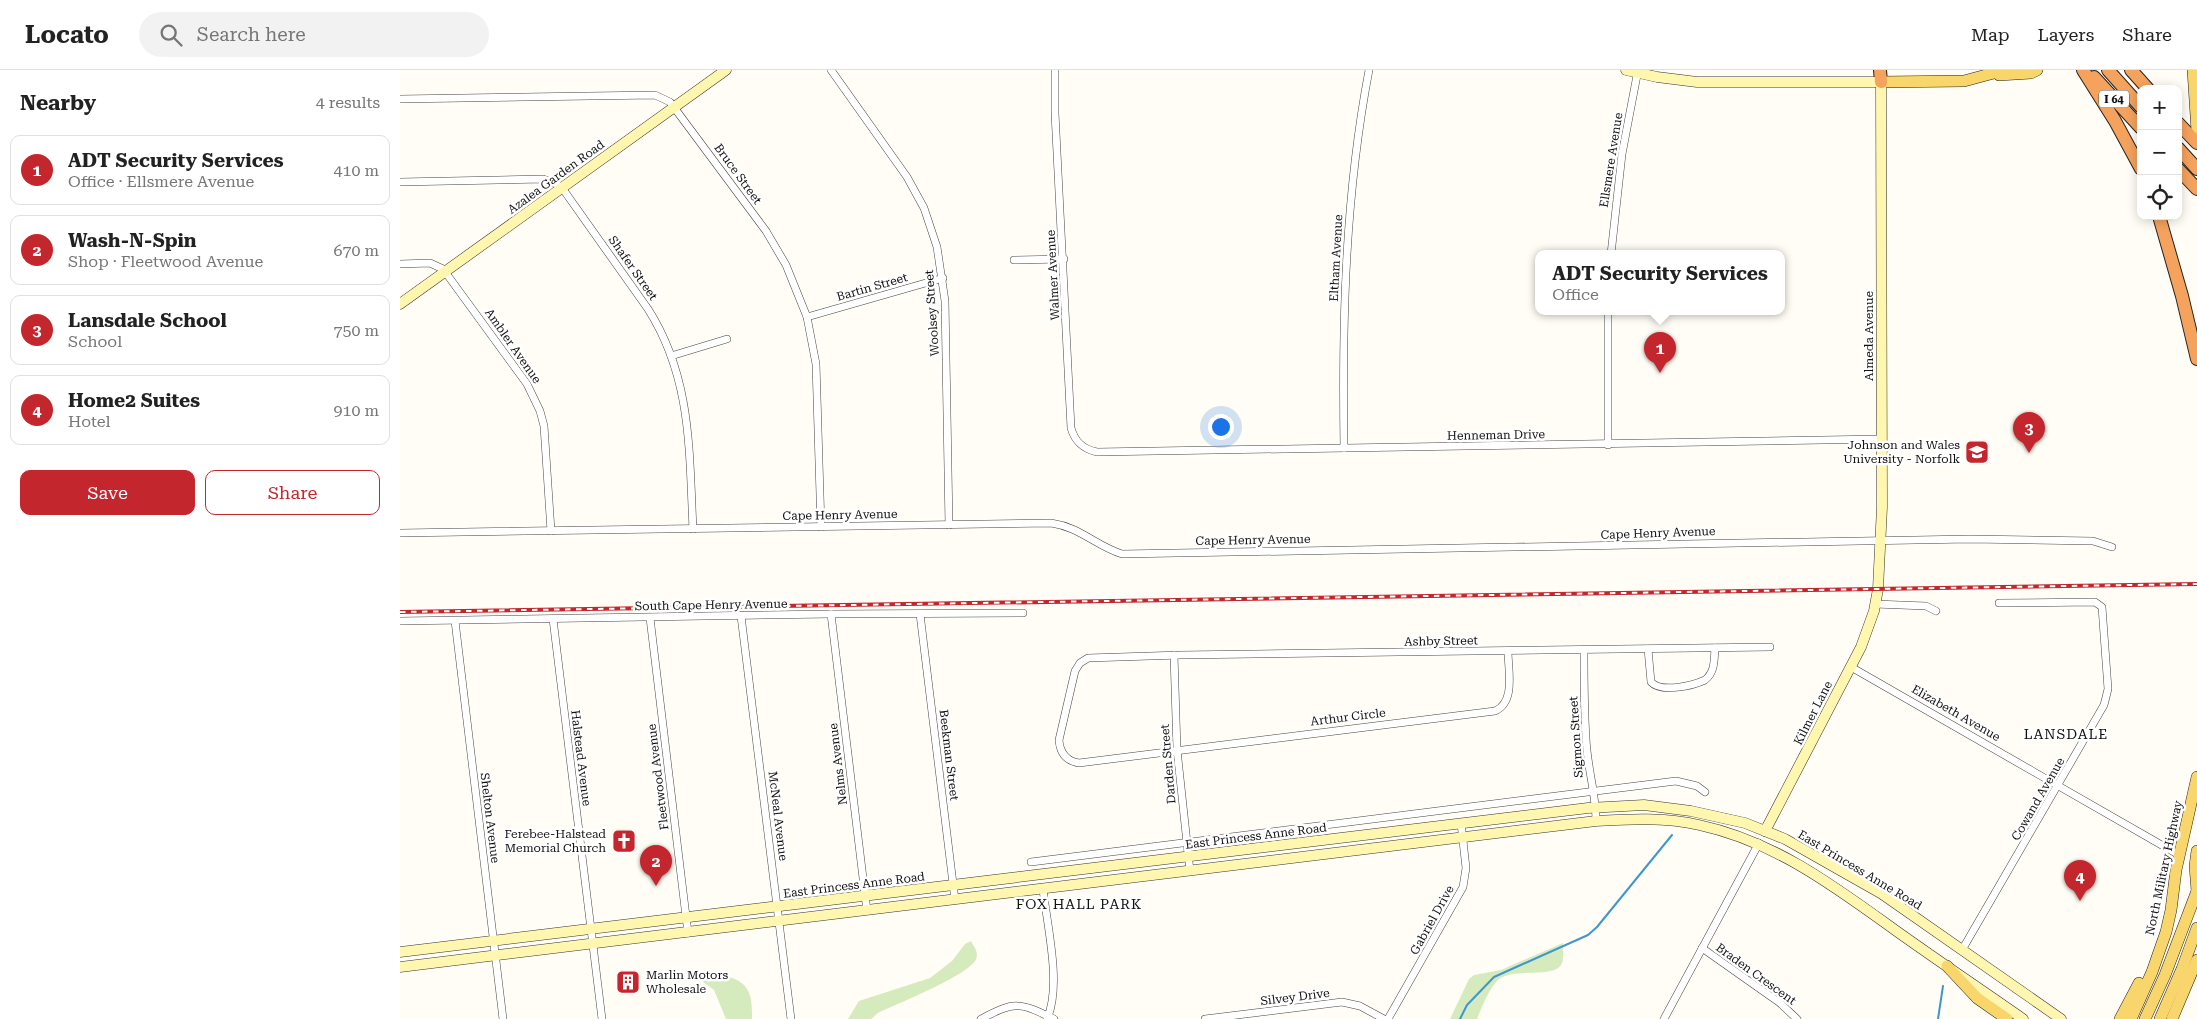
<!DOCTYPE html>
<meta charset="utf-8">
<style>
body{margin:0;font-family:"Roboto Serif",serif;background:#f2f2f2;color:#222}
.controls{position:absolute;right:15px;top:15px;display:grid;overflow:hidden;border-radius:10px;box-shadow:0 2px 12px #0003}
.controls button{width:45px;height:45px;display:grid;place-items:center;padding:0;border:0;border-bottom:1px solid #e0e0e0;background:#fff;color:#222;font:25px sans-serif}
.you{position:absolute;left:820px;top:356px;width:18px;height:18px;margin:-12px;border:4px solid #fff;border-radius:50%;background:#1a73e8;box-shadow:0 0 0 8px #1a73e833}
.badge{display:grid;place-items:center;width:32px;height:32px;border-radius:50%;background:#c4262e;color:#fff;font-size:16px;font-weight:700}
.pin{position:absolute;translate:-50% -41px;filter:drop-shadow(0 1px 2px #0008)}
.pin::after{content:'';position:absolute;top:26px;width:18px;height:15px;background:inherit;clip-path:polygon(0 0,100% 0,50% 100%)}
.popup{position:absolute;left:1135px;top:180px;width:250px;height:65px;box-sizing:border-box;display:grid;place-content:center;border-radius:10px;background:#fff;filter:drop-shadow(0 1px 4px #0005);font-size:16px;white-space:nowrap;color:#767676}
.popup b{font-size:19px;color:#222}
.popup::after{content:'';position:absolute;left:50%;top:100%;margin-left:-10px;border:10px solid transparent;border-top-color:#fff}
.list{margin:0;padding:0;list-style:none}
h2{display:flex;justify-content:space-between;align-items:center;height:65px;margin:0;padding:0 20px;font-size:21px}
h2 small{font-size:16px;font-weight:400;color:#767676}
.list li{display:grid;grid-template-columns:32px 1fr auto;gap:15px;align-items:center;box-sizing:border-box;height:70px;margin:0 10px 10px;padding:0 10px;border:1px solid #e0e0e0;border-radius:10px}
.list b{display:block;font-size:19px;white-space:nowrap}
.list p{margin:0;font-size:16px;white-space:nowrap;color:#767676}
.list em{font-size:16px;font-style:normal;color:#767676}
.actions{display:flex;gap:10px;padding:15px 20px}
.actions a{flex:1;padding:11px 0;border:1px solid #c4262e;border-radius:10px;text-align:center;font-size:18px;color:#c4262e}
.actions .main{background:#c4262e;color:#fff}
.icon{flex:none;width:28px;height:28px;fill:none;stroke:currentColor;stroke-width:2;stroke-linecap:round;stroke-linejoin:round}
.map{position:relative;flex:none;width:1797px;height:949px;overflow:hidden}
header{display:flex;align-items:center;gap:30px;box-sizing:border-box;height:70px;padding:0 25px;background:#fff;border-bottom:1px solid #e0e0e0}
header strong{font-size:24px}
nav{display:flex;gap:28px;margin-inline-start:auto;font-size:18px}
.search{width:350px;height:45px;background:#f2f2f2;display:flex;align-items:center;gap:12px;box-sizing:border-box;padding:0 18px;border-radius:28px;color:#767676;font-size:19px}
main{display:flex}
aside{flex:1;background:#fff}
.map>svg:first-child{display:block}
.green{fill:#d5ebbd}
.lines{fill:none;stroke-linecap:round;stroke-linejoin:round}
.stream{stroke:#3f96cf;stroke-width:2}
.street-casing{stroke:#444;stroke-width:8}
.secondary-casing{stroke:#333;stroke-width:11}
.primary-casing{stroke:#222;stroke-width:12}
.highway-casing{stroke:#222;stroke-width:14}
.street{stroke:#fff;stroke-width:7}
.secondary{stroke:#fff6b0;stroke-width:10}
.primary{stroke:#f9d66b;stroke-width:11}
.highway{stroke:#f5a25d;stroke-width:12}
.rail-casing{stroke:#c4262e;stroke-width:4}
.rail{stroke:#fff;stroke-width:2;stroke-dasharray:5.5;stroke-linecap:butt}
.labels{text-anchor:middle;dominant-baseline:central;stroke-width:5;stroke-linejoin:round;paint-order:stroke}
.shield{fill:#fff;stroke:#585858;stroke-width:1}
.shield-label{font-size:11px;font-weight:bold;fill:#111}
.street-label{font-size:12px;fill:#111;stroke:#fff}
.poi-label{font-size:12px;fill:#111;stroke:#fff;text-anchor:end}
.neighbourhood-label{font-size:14px;letter-spacing:1px;fill:#111;stroke:#fff}
</style>
<header>
<strong>Locato</strong>
<div class="search"><svg class="icon" aria-label="search" viewBox="0 0 24 24"><circle cx="10" cy="10" r="6"/><path d="M15 15l6 6"/></svg>Search here</div>
<nav><a>Map</a><a>Layers</a><a>Share</a></nav>
</header>
<main>
<aside>
<h2>Nearby<small>4 results</small></h2>
<ul class="list">
<li><span class="badge">1</span><div><b>ADT Security Services</b><p>Office · Ellsmere Avenue</p></div><em>410 m</em></li>
<li><span class="badge">2</span><div><b>Wash-N-Spin</b><p>Shop · Fleetwood Avenue</p></div><em>670 m</em></li>
<li><span class="badge">3</span><div><b>Lansdale School</b><p>School</p></div><em>750 m</em></li>
<li><span class="badge">4</span><div><b>Home2 Suites</b><p>Hotel</p></div><em>910 m</em></li>
</ul>
<div class="actions"><a class="main">Save</a><a>Share</a></div>
</aside>
<div class="map">
<svg width="1797" height="949" viewBox="0 0 1797 949">
<rect width="100%" height="100%" fill="#fffdf5"/>
<!-- green -->
<g class="green">
<path d="M571,871C574,877 579,882 576,889C570,905 496,934 478,943L471,949H448L459,931L530,908L552,891L565,874Z"/>
<path d="M1163,873C1163,879 1164,887 1162,893C1156,910 1111,896 1097,911C1088,921 1082,937 1077,949H1050L1069,909L1074,905L1101,900Z"/>
<path d="M312,902C344,910 353,914 352,949H326L314,920L302,911L305,904Z"/>
</g>
<g class="lines">
<!-- stream -->
<g class="stream">
<polyline points="1060,949 1067,935 1094,907 1188,865 1197,857 1272,765"/>
<polyline points="1538,949 1543,916"/>
</g>
<!-- street casing -->
<g class="street-casing">
<g id="street">
<polyline points="431,0 507,107 524,138 537,177 545,231 549,455"/>
<path d="M655,0V43L671,358C675,372 683,379 697,382L1482,369"/>
<polyline points="0,29 255,25 270,32 366,161 386,195 407,247 416,294 421,457"/>
<path d="M0,112L143,109L157,114L165,122L248,239C292,308 289,381 293,459"/>
<polyline points="1211,184 1222,84 1238,0"/>
<polyline points="614,190 664,189"/>
<polyline points="0,194 30,193 43,199 127,314 140,341 144,356 151,461"/>
<polyline points="1208,242 1208,375"/>
<polyline points="407,247 543,208"/>
<polyline points="271,286 327,269"/>
<path d="M944,378C942,250 945,126 969,0"/>
<path d="M0,463L651,453C680,457 696,476 722,484L1570,469L1693,471L1712,477"/>
<polyline points="1475,534 1526,536 1536,541"/>
<polyline points="431,544 467,841"/>
<polyline points="520,544 555,830"/>
<polyline points="341,546 391,949"/>
<polyline points="250,548 288,863"/>
<polyline points="153,549 202,949"/>
<polyline points="0,551 431,544 623,543"/>
<polyline points="55,551 103,949"/>
<path d="M1248,579L1251,612C1261,623 1292,616 1305,610C1315,602 1314,591 1315,578"/>
<path d="M1184,580C1184,609 1184,639 1186,668C1187,697 1196,723 1196,751"/>
<path d="M1108,581C1108,600 1116,632 1095,641L679,693C666,691 660,683 659,670L675,601L680,593L688,588L781,585L1370,577"/>
<polyline points="774,585 777,680 790,801"/>
<polyline points="1451,597 1779,785"/>
<polyline points="631,792 1276,711 1297,716 1305,722"/>
<path d="M643,819C647,856 662,915 647,949"/>
<polyline points="1302,878 1380,933 1397,949"/>
<polyline points="1562,880 1704,635 1708,619 1702,537 1695,532 1599,533"/>
<path d="M581,949C615,931 619,932 654,949"/>
<polyline points="805,949 942,932 960,936 984,949"/>
<polyline points="988,949 1063,817 1066,798 1061,753"/>
<polyline points="1264,949 1359,773"/>
</g>
</g>
<!-- secondary casing -->
<g class="secondary-casing">
<g id="secondary">
<polyline points="1226,0 1257,7 1297,12 1481,12 1482,437 1478,519 1474,541 1461,577 1365,761"/>
<polyline points="0,234 326,0"/>
<polyline points="0,882 1188,738 1244,735 1291,741 1345,753 1385,769 1482,824 1661,949"/>
<path d="M0,897L1196,751C1230,749 1265,747 1299,755C1374,771 1434,816 1495,860C1537,890 1580,919 1623,949"/>
</g>
</g>
<!-- primary casing -->
<g class="primary-casing">
<g id="primary">
<polyline points="1793,0 1797,61"/>
<polyline points="1599,5 1631,3 1637,0"/>
<polyline points="1481,12 1564,11 1605,0"/>
<polyline points="1797,781 1795,796 1797,821"/>
<polyline points="1547,896 1577,928 1607,949"/>
<polyline points="1720,949 1739,913"/>
<polyline points="1731,949 1752,902 1766,862 1771,840 1776,800 1797,707"/>
<polyline points="1745,949 1765,905 1797,821"/>
<polyline points="1760,949 1782,899 1797,858"/>
<polyline points="1772,949 1797,890"/>
</g>
</g>
<!-- highway casing -->
<g class="highway-casing">
<g id="highway">
<polyline points="1480,0 1481,12"/>
<polyline points="1683,0 1715,51 1741,99"/>
<polyline points="1708,0 1741,37"/>
<polyline points="1731,0 1748,19"/>
<polyline points="1694,7 1741,58"/>
<polyline points="1778,53 1797,73"/>
<polyline points="1778,78 1797,99"/>
<polyline points="1778,99 1797,119"/>
<polyline points="1759,146 1782,226 1797,289"/>
</g>
</g>
<!-- street -->
<use href="#street" class="street"/>
<!-- secondary -->
<use href="#secondary" class="secondary"/>
<!-- primary -->
<use href="#primary" class="primary"/>
<!-- highway -->
<use href="#highway" class="highway"/>
<!-- rail casing -->
<g class="rail-casing">
<polyline id="rail" points="0,542 1797,514"/>
</g>
<!-- rail -->
<use href="#rail" class="rail"/>
</g>
<!-- icons -->
<defs>
<g id="school-square" transform="scale(1.25)"><rect x="-9" y="-9" width="18" height="18" rx="4" fill="#c4262e" stroke="#fff"/><path d="M0-5L7-2L0 1L-7-2ZM-4 1L0 2.5L4 1V4Q0 6-4 4Z" fill="#fff"/></g>
<g id="church-square" transform="scale(1.25)"><rect x="-9" y="-9" width="18" height="18" rx="4" fill="#c4262e" stroke="#fff"/><path d="M-1.2-6h2.4v3.5h3.3v2.4h-3.3V6h-2.4V-.1h-3.3v-2.4h3.3Z" fill="#fff"/></g>
<g id="building-square" transform="scale(1.25)"><rect x="-9" y="-9" width="18" height="18" rx="4" fill="#c4262e" stroke="#fff"/><path d="M-4-6H4V6H1V3H-1V6H-4ZM-2.5-4.3h1.7v1.8h-1.7ZM.8-4.3h1.7v1.8H.8ZM-2.5-1h1.7V.8h-1.7ZM.8-1h1.7V.8H.8Z" fill="#fff"/></g>
</defs>
<g fill-rule="evenodd">
<use href="#school-square" x="1577" y="382"/>
<use href="#church-square" x="224" y="771"/>
<use href="#building-square" x="228" y="912"/>
</g>
<g class="labels">
<!-- shield labels -->
<rect class="shield" x="1699" y="20.5" width="30" height="17" rx="4"/>
<g class="shield-label">
<text x="1714" y="29">I 64</text>
</g>
<!-- street labels -->
<g class="street-label">
<text transform="translate(1211 90) rotate(-81)">Ellsmere Avenue</text>
<text transform="translate(338 104) rotate(54)">Bruce Street</text>
<text transform="translate(156 107) rotate(-36)">Azalea Garden Road</text>
<text transform="translate(936 188) rotate(-87)">Eltham Avenue</text>
<text transform="translate(233 198) rotate(55)">Shafer Street</text>
<text transform="translate(653 205) rotate(-93)">Walmer Avenue</text>
<text transform="translate(472 217) rotate(-16)">Bartin Street</text>
<text transform="translate(532 243) rotate(-94)">Woolsey Street</text>
<text transform="translate(1469 266) rotate(-90)">Almeda Avenue</text>
<text transform="translate(113 276) rotate(55)">Ambler Avenue</text>
<text transform="translate(1096 365) rotate(-1)">Henneman Drive</text>
<text transform="translate(440 445) rotate(-1)">Cape Henry Avenue</text>
<text transform="translate(1258 463) rotate(-2)">Cape Henry Avenue</text>
<text transform="translate(853 470) rotate(-1)">Cape Henry Avenue</text>
<text transform="translate(311 535) rotate(-1)">South Cape Henry Avenue</text>
<text transform="translate(1041 571) rotate(-1)">Ashby Street</text>
<text transform="translate(1413 643) rotate(-63)">Kilmer Lane</text>
<text transform="translate(1556 643) rotate(30)">Elizabeth Avenue</text>
<text transform="translate(948 647) rotate(-7)">Arthur Circle</text>
<text transform="translate(1176 667) rotate(-94)">Sigmon Street</text>
<text transform="translate(549 685) rotate(83)">Beekman Street</text>
<text transform="translate(181 688) rotate(83)">Halstead Avenue</text>
<text transform="translate(438 694) rotate(-97)">Nelms Avenue</text>
<text transform="translate(768 694) rotate(-95)">Darden Street</text>
<text transform="translate(258 707) rotate(-97)">Fleetwood Avenue</text>
<text transform="translate(1638 729) rotate(-60)">Cowand Avenue</text>
<text transform="translate(378 746) rotate(83)">McNeal Avenue</text>
<text transform="translate(90 748) rotate(83)">Shelton Avenue</text>
<text transform="translate(856 766) rotate(-7)">East Princess Anne Road</text>
<text transform="translate(1764 798) rotate(-78)">North Military Highway</text>
<text transform="translate(1460 800) rotate(31)">East Princess Anne Road</text>
<text transform="translate(454 815) rotate(-7)">East Princess Anne Road</text>
<text transform="translate(1032 850) rotate(-61)">Gabriel Drive</text>
<text transform="translate(1356 904) rotate(36)">Braden Crescent</text>
<text transform="translate(895 927) rotate(-7)">Silvey Drive</text>
</g>
<!-- poi labels -->
<g class="poi-label">
<text x="1560" y="375">Johnson and Wales<tspan x="1560" dy="14">University - Norfolk</tspan></text>
<text x="206" y="764">Ferebee-Halstead<tspan x="206" dy="14">Memorial Church</tspan></text>
<text x="246" y="905" text-anchor="start">Marlin Motors<tspan x="246" dy="14">Wholesale</tspan></text>
</g>
<!-- neighbourhood labels -->
<g class="neighbourhood-label">
<text x="1666" y="664">LANSDALE</text>
<text x="679" y="834">FOX HALL PARK</text>
</g>
</g>
</svg>
<div class="controls">
<button>+</button>
<button>−</button>
<button><svg class="icon" aria-label="locate" viewBox="0 0 24 24"><circle cx="12" cy="12" r="6"/><path d="M12 2v4M12 18v4M2 12h4M18 12h4"/></svg></button>
</div>
<div class="you"></div>
<div class="pin badge" style="left:1260px;top:303px">1</div>
<div class="popup"><b>ADT Security Services</b>Office</div>
<div class="pin badge" style="left:256px;top:816px">2</div>
<div class="pin badge" style="left:1629px;top:383px">3</div>
<div class="pin badge" style="left:1680px;top:831px">4</div>
</div>
</main>
